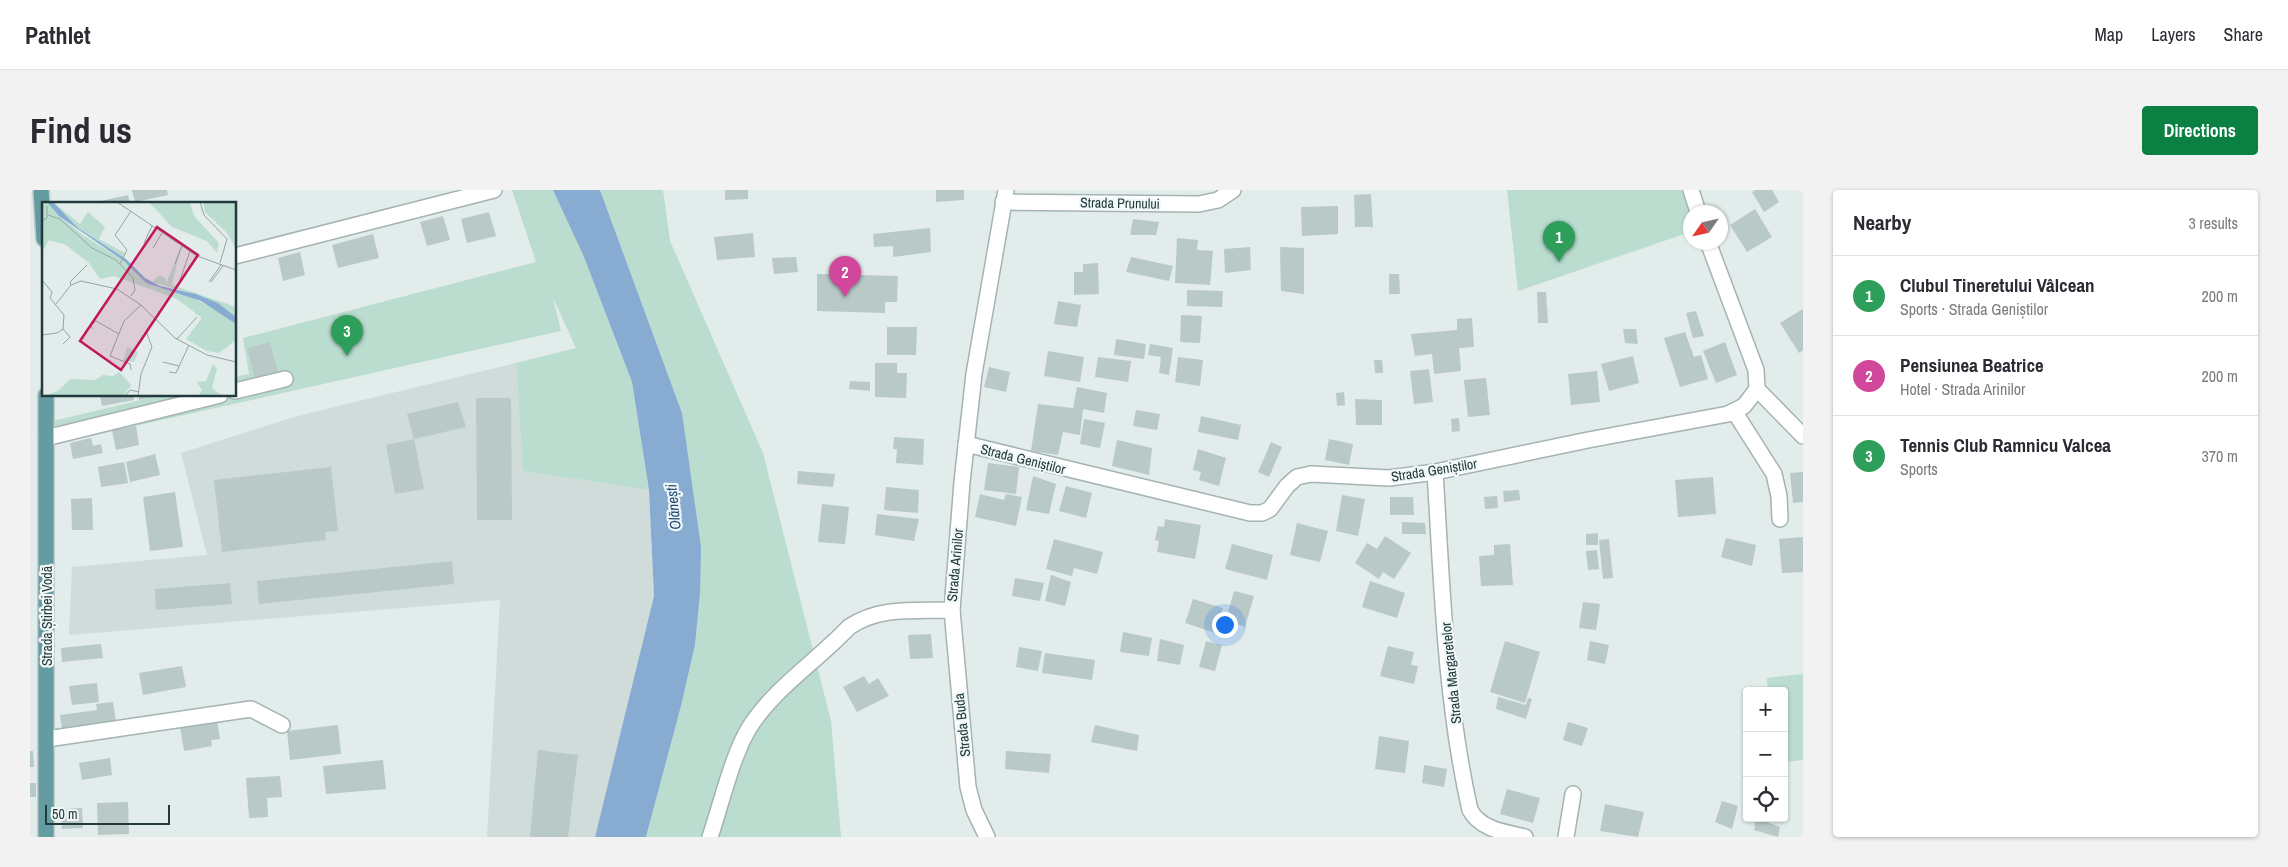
<!DOCTYPE html>
<meta charset="utf-8">
<style>
body{margin:0;font-family:"Archivo Narrow",sans-serif;background:#f2f2f3;color:#2b2b33}
.controls{position:absolute;right:15px;bottom:15px;display:grid;overflow:hidden;border-radius:5px;box-shadow:0 1px 4px #0004}
.controls button{width:45px;height:45px;display:grid;place-items:center;padding:0;border:0;border-bottom:1px solid #e1e1e2;background:#fff;color:#2b2b33;font:25px sans-serif}
.compass{position:absolute;left:1653px;top:15px;width:45px;height:45px;border-radius:50%;background:#fff;box-shadow:0 1px 4px #0004;rotate:236deg}
.scale{position:absolute;left:15px;bottom:12px;width:125px;box-sizing:border-box;padding-left:5px;border:2px solid #213a3c;border-top:0;font-size:14px;line-height:18px;white-space:nowrap;color:#213a3c;-webkit-text-stroke:4px #f1f8f7;paint-order:stroke}
.you{position:absolute;left:1194px;top:434px;width:18px;height:18px;margin:-12px;border:4px solid #fff;border-radius:50%;background:#1a73e8;box-shadow:0 0 0 8px #1a73e833}
.badge{display:grid;place-items:center;width:32px;height:32px;border-radius:50%;background:#0b8043;color:#fff;font-size:16px;font-weight:700}
.pin{position:absolute;translate:-50% -41px;filter:drop-shadow(0 1px 2px #0008)}
.pin::after{content:'';position:absolute;top:26px;width:18px;height:15px;background:inherit;clip-path:polygon(0 0,100% 0,50% 100%)}
.list{margin:0;padding:0;list-style:none}
h2{display:flex;justify-content:space-between;align-items:center;height:65px;margin:0;padding:0 20px;font-size:21px}
h2 small{font-size:16px;font-weight:400;color:#7c7c81}
.list li{display:grid;grid-template-columns:32px 1fr auto;gap:15px;align-items:center;box-sizing:border-box;height:80px;padding:0 20px;border-top:1px solid #e1e1e2}
.list b{display:block;font-size:19px;white-space:nowrap}
.list p{margin:0;font-size:16px;white-space:nowrap;color:#7c7c81}
.list em{font-size:16px;font-style:normal;color:#7c7c81}
.icon{flex:none;width:28px;height:28px;fill:none;stroke:currentColor;stroke-width:2;stroke-linecap:round;stroke-linejoin:round}
.map{position:relative;flex:none;width:1773px;height:647px;overflow:hidden;border-radius:5px}
header{display:flex;align-items:center;gap:30px;box-sizing:border-box;height:70px;padding:0 25px;background:#fff;border-bottom:1px solid #e1e1e2}
header strong{font-size:24px}
nav{display:flex;gap:28px;margin-inline-start:auto;font-size:18px}
.intro{display:flex;align-items:center;justify-content:space-between;box-sizing:border-box;height:120px;padding:0 30px}
h1{margin:0;font-size:35px}
.button{padding:12px 22px;border-radius:5px;background:#0b8043;color:#fff;font-size:18px;font-weight:700}
main{display:flex;gap:30px;padding:0 30px}
aside{flex:1;background:#fff;border-radius:5px;box-shadow:0 1px 4px #0004}
.map>svg:first-child{display:block}
.built{fill:#cfdcda}
.green{fill:#baddd0}
.water{fill:#88acd1}
.building{fill:#b9c9c8}
.lines{fill:none;stroke-linecap:round;stroke-linejoin:round}
.minor-casing{stroke:#a4b3b3;stroke-width:18}
.major-casing{stroke:#c1c8c8;stroke-width:18}
.minor{stroke:#fff;stroke-width:15}
.major{stroke:#659ca2;stroke-width:15}
.labels{text-anchor:middle;dominant-baseline:central;stroke-width:4.5;stroke-linejoin:round;paint-order:stroke}
.street-label{font-size:14px;fill:#213a3c;stroke:#f1f8f7}
.water-label{font-size:15px;font-style:italic;fill:#1b4879;stroke:#f1f8f7}
.inset-road{fill:none;stroke:#94a5a5;stroke-width:1}
.view{fill:#c2185b;fill-opacity:0.15;stroke:#c2185b;stroke-width:2.5}
.inset-edge{fill:none;stroke:#213a3c;stroke-width:2.5}
</style>
<header>
<strong>Pathlet</strong>
<nav><a>Map</a><a>Layers</a><a>Share</a></nav>
</header>
<div class="intro"><h1>Find us</h1><a class="button">Directions</a></div>
<main>
<div class="map">
<svg width="1773" height="647" viewBox="0 0 1773 647">
<rect width="100%" height="100%" fill="#e1eceb"/>
<!-- built -->
<polygon class="built" points="486,173 493,281 619,300 624,406 565,647 457,647 470,410 39,445 42,377 177,365 151,263 267,226"/>
<!-- green -->
<g class="green">
<polygon points="482,0 523,0 554,67 602,192 619,300 493,281 486,173 546,158 523,108 531,141 24,254 23,231 132,205 205,205 205,187 219,184 213,148 506,72"/>
<polygon points="570,0 633,0 640,51 733,263 801,531 811,647 616,647 651,516 665,455 670,404 652,223"/>
<polygon points="1477,0 1653,0 1660,28 1660,42 1488,101"/>
<polygon points="1773,484 1773,570 1754,572 1754,501 1738,501 1737,488"/>
</g>
<!-- water -->
<polygon class="water" points="523,0 570,0 652,223 671,357 670,404 665,455 651,516 616,647 565,647 624,406 619,300 602,192 554,67"/>
<!-- building -->
<g class="building">
<polygon points="102,0 137,0 138,5 105,12"/>
<polygon points="695,0 718,0 718,9 695,10"/>
<polygon points="906,0 934,0 934,10 906,12"/>
<polygon points="1725,0 1742,0 1749,12 1734,22 1722,2"/>
<polygon points="1341,4 1343,37 1325,37 1324,5"/>
<polygon points="98,5 100,14 71,14 71,11"/>
<polygon points="1308,16 1308,44 1272,46 1271,17"/>
<polygon points="1725,19 1742,47 1717,62 1700,35"/>
<polygon points="459,22 466,46 437,53 431,29"/>
<polygon points="413,26 420,50 397,56 390,32"/>
<polygon points="1103,29 1129,32 1126,45 1100,45"/>
<polygon points="900,38 901,62 863,67 863,56 844,57 843,44"/>
<polygon points="723,43 725,67 687,70 684,47"/>
<polygon points="343,44 349,68 308,78 302,55"/>
<polygon points="1147,48 1168,50 1167,60 1183,61 1180,95 1145,93"/>
<polygon points="1220,57 1221,80 1195,83 1194,59"/>
<polygon points="1250,57 1274,58 1274,104 1251,101"/>
<polygon points="270,62 275,85 253,91 248,68"/>
<polygon points="766,67 768,82 744,84 742,68"/>
<polygon points="1101,67 1143,76 1139,91 1096,82"/>
<polygon points="1068,73 1069,104 1044,105 1044,82 1053,82 1053,74"/>
<polygon points="787,84 868,86 867,112 855,112 855,123 787,121"/>
<polygon points="1359,84 1369,84 1370,104 1359,104"/>
<polygon points="1157,100 1193,101 1192,117 1157,116"/>
<polygon points="1507,102 1516,102 1518,133 1508,133"/>
<polygon points="1028,111 1051,115 1047,137 1024,134"/>
<polygon points="1773,119 1773,160 1769,163 1750,133"/>
<polygon points="1666,121 1674,146 1663,148 1656,123"/>
<polygon points="1151,125 1172,126 1170,153 1150,152"/>
<polygon points="1442,128 1444,157 1429,158 1431,181 1404,184 1402,164 1385,166 1381,144 1427,140 1427,129"/>
<polygon points="857,137 887,137 886,165 857,165"/>
<polygon points="1593,139 1606,139 1608,154 1595,153"/>
<polygon points="1655,142 1664,167 1671,165 1678,189 1650,197 1634,148"/>
<polygon points="1086,149 1116,154 1114,169 1084,165"/>
<polygon points="240,152 248,183 225,189 217,158"/>
<polygon points="1695,152 1707,185 1686,193 1673,161"/>
<polygon points="1120,154 1143,158 1139,185 1129,183 1131,167 1118,165"/>
<polygon points="1018,161 1054,167 1050,192 1014,186"/>
<polygon points="1603,166 1609,193 1579,201 1571,174"/>
<polygon points="1068,167 1101,171 1098,192 1065,187"/>
<polygon points="1148,167 1173,170 1170,196 1145,192"/>
<polygon points="1344,170 1352,170 1353,183 1345,183"/>
<polygon points="845,173 867,173 867,183 877,183 876,208 845,207"/>
<polygon points="959,177 980,182 976,202 954,197"/>
<polygon points="1399,179 1403,212 1384,214 1380,181"/>
<polygon points="1567,181 1570,212 1541,215 1538,184"/>
<polygon points="1456,188 1460,225 1438,227 1434,190"/>
<polygon points="820,191 840,192 840,201 819,199"/>
<polygon points="1047,197 1077,203 1074,223 1053,219 1050,245 1033,242 1028,265 1001,261 1008,214 1043,218"/>
<polygon points="1314,202 1315,215 1307,216 1306,203"/>
<polygon points="70,205 103,205 104,210 72,216"/>
<polygon points="108,205 129,205 129,206 109,210"/>
<polygon points="446,208 481,208 482,330 447,330"/>
<polygon points="1325,209 1352,210 1352,235 1326,235"/>
<polygon points="428,212 436,237 384,249 394,299 365,304 356,255 384,249 377,224"/>
<polygon points="1106,220 1130,224 1127,240 1103,236"/>
<polygon points="1171,226 1211,235 1208,250 1168,242"/>
<polygon points="1429,228 1430,241 1422,242 1421,229"/>
<polygon points="1054,229 1075,233 1070,258 1050,254"/>
<polygon points="106,236 109,255 86,260 82,240"/>
<polygon points="864,247 894,249 893,275 866,273 867,259 863,259"/>
<polygon points="61,248 63,256 71,254 73,263 43,269 40,253"/>
<polygon points="1299,249 1323,254 1319,275 1295,270"/>
<polygon points="1087,250 1122,258 1119,285 1082,276"/>
<polygon points="1241,252 1252,257 1239,287 1228,282"/>
<polygon points="1168,259 1196,268 1189,296 1169,290 1171,282 1163,280"/>
<polygon points="125,264 130,285 100,292 96,272"/>
<polygon points="94,272 98,293 71,297 68,277"/>
<polygon points="958,273 989,277 986,304 954,300"/>
<polygon points="301,277 308,341 295,342 296,350 192,362 184,290"/>
<polygon points="768,281 805,284 803,297 767,294"/>
<polygon points="1773,282 1773,312 1763,313 1760,283"/>
<polygon points="1003,286 1026,294 1019,324 996,320"/>
<polygon points="1683,287 1686,324 1648,327 1645,290"/>
<polygon points="1036,296 1062,303 1056,328 1029,321"/>
<polygon points="856,297 889,300 888,323 854,320"/>
<polygon points="1489,300 1490,310 1474,312 1473,301"/>
<polygon points="145,302 153,357 120,361 113,307"/>
<polygon points="950,304 974,310 976,304 992,307 986,336 945,327"/>
<polygon points="1312,305 1335,309 1328,346 1306,341"/>
<polygon points="1467,306 1468,318 1455,319 1454,307"/>
<polygon points="1360,307 1383,307 1384,325 1360,325"/>
<polygon points="62,308 63,340 42,340 41,309"/>
<polygon points="792,314 819,317 815,354 788,352"/>
<polygon points="847,324 889,329 884,351 845,345"/>
<polygon points="1135,329 1171,335 1165,369 1127,362 1129,351 1125,350 1128,336 1134,337"/>
<polygon points="1372,332 1395,333 1396,344 1372,344"/>
<polygon points="1267,333 1298,341 1290,372 1260,365"/>
<polygon points="1568,343 1568,355 1556,355 1556,344"/>
<polygon points="1355,346 1381,363 1364,389 1353,382 1349,389 1325,373 1337,353 1347,359"/>
<polygon points="1773,347 1773,382 1752,383 1749,349"/>
<polygon points="1696,348 1726,355 1722,376 1691,367"/>
<polygon points="1024,349 1073,362 1067,384 1044,378 1042,386 1016,379"/>
<polygon points="1579,349 1583,388 1573,389 1569,350"/>
<polygon points="1202,354 1243,365 1237,390 1195,379"/>
<polygon points="1480,354 1483,395 1451,396 1449,366 1464,365 1464,355"/>
<polygon points="1567,360 1569,379 1558,380 1556,361"/>
<polygon points="422,371 424,394 229,414 227,391"/>
<polygon points="1021,385 1041,392 1035,416 1015,411"/>
<polygon points="985,388 1014,393 1010,411 982,406"/>
<polygon points="1340,391 1375,403 1367,428 1332,417"/>
<polygon points="200,393 202,414 126,420 125,399"/>
<polygon points="1204,401 1224,406 1215,437 1196,430"/>
<polygon points="1163,409 1193,418 1185,443 1155,433"/>
<polygon points="1553,412 1570,414 1566,440 1549,438"/>
<polygon points="1093,442 1122,448 1119,466 1090,462"/>
<polygon points="901,444 903,468 880,469 878,445"/>
<polygon points="1130,449 1154,455 1150,475 1127,471"/>
<polygon points="1176,451 1192,455 1185,481 1169,477"/>
<polygon points="1475,451 1510,462 1495,513 1460,502"/>
<polygon points="1560,451 1579,455 1575,474 1557,470"/>
<polygon points="71,454 73,468 32,472 31,458"/>
<polygon points="1358,456 1384,462 1381,475 1388,476 1384,494 1350,486"/>
<polygon points="989,457 1012,461 1008,481 986,477"/>
<polygon points="1015,463 1065,470 1062,490 1012,483"/>
<polygon points="152,476 156,497 113,505 109,483"/>
<polygon points="834,486 839,494 848,488 859,506 827,522 813,497"/>
<polygon points="67,493 69,512 42,515 39,496"/>
<polygon points="1468,507 1496,515 1498,508 1502,509 1496,529 1466,519"/>
<polygon points="83,512 86,531 32,539 30,525 67,520 66,514"/>
<polygon points="187,531 190,549 181,550 182,556 154,561 150,537"/>
<polygon points="1538,532 1558,538 1552,556 1533,550"/>
<polygon points="308,535 311,564 260,570 257,541"/>
<polygon points="1065,535 1109,545 1107,561 1061,552"/>
<polygon points="1349,546 1379,551 1375,583 1345,579"/>
<polygon points="508,560 548,565 538,647 500,647"/>
<polygon points="0,561 3,561 4,577 0,577"/>
<polygon points="976,561 1021,564 1019,583 975,579"/>
<polygon points="80,568 82,585 52,590 49,573"/>
<polygon points="353,570 356,599 296,604 293,576"/>
<polygon points="1394,575 1417,579 1414,597 1392,593"/>
<polygon points="250,586 252,607 237,608 238,627 219,628 216,588"/>
<rect x="0" y="593" width="6" height="14"/>
<polygon points="1477,599 1510,608 1503,633 1470,624"/>
<polygon points="1692,611 1708,616 1702,639 1685,632"/>
<polygon points="98,612 99,644 68,645 67,613"/>
<polygon points="1575,614 1614,622 1608,647 1570,641"/>
<polygon points="52,618 53,638 32,639 31,619"/>
<polygon points="1726,628 1750,637 1748,647 1724,640"/>
</g>
<g class="lines">
<!-- minor casing -->
<g class="minor-casing">
<g id="minor">
<polyline points="1661,0 1668,22"/>
<polyline points="973,12 1169,14 1188,10 1203,0"/>
<polyline points="205,66 464,0"/>
<polyline points="1727,199 1773,246"/>
<polyline points="205,201 255,189"/>
<polyline points="1704,221 1744,284 1749,306 1750,329"/>
<polyline points="16,248 190,205"/>
<polyline points="936,254 1220,323 1232,323 1240,319 1257,296 1267,287 1281,284 1359,288 1405,282 1558,250 1698,224 1714,216 1727,199 1726,180 1678,52"/>
<path d="M1405,282C1412,394 1415,510 1440,620C1451,640 1475,642 1495,647"/>
<polyline points="17,549 221,519 252,535"/>
<path d="M680,647C691,615 703,562 721,535C745,498 788,470 819,437C850,416 886,421 922,420"/>
<polyline points="957,647 944,620 938,597 922,420 932,292 944,184 976,0"/>
<polyline points="1536,647 1543,604"/>
</g>
</g>
<!-- major casing -->
<g class="major-casing">
<g id="major">
<polyline points="11,0 14,49"/>
<polyline points="16,205 16,647"/>
</g>
</g>
<!-- minor -->
<use href="#minor" class="minor"/>
<!-- major -->
<use href="#major" class="major"/>
</g>
<g class="labels">
<!-- street labels -->
<g class="street-label">
<text transform="translate(1090 13) rotate(1)">Strada Prunului</text>
<text transform="translate(993 269) rotate(14)">Strada Geniștilor</text>
<text transform="translate(1404 280) rotate(-9)">Strada Geniștilor</text>
<text transform="translate(925 375) rotate(-85)">Strada Arinilor</text>
<text transform="translate(17 426) rotate(-90)">Strada Știrbei Vodă</text>
<text transform="translate(1421 483) rotate(-96)">Strada Margaretelor</text>
<text transform="translate(932 535) rotate(-96)">Strada Buda</text>
</g>
<!-- water labels -->
<g class="water-label">
<text transform="translate(643 317) rotate(-96)">Olănești</text>
</g>
</g>
<!-- overview -->
<g transform="translate(12 12)">
<rect width="194" height="194" fill="#e1eceb"/>
<path d="M0,0H5L17,14L41,33L82,59L104,81L151,96L184,113L194,122V138L177,151L165,149L144,137L160,116L135,97L72,74L58,77L47,61L24,43L7,38L0,50ZM11,0L38,22L46,10L63,25L57,37L83,51L81,55L36,26ZM107,0H148L152,14L177,41L175,51L165,39L130,25ZM161,0H194V46L184,30L163,10ZM139,44L130,83L194,105V115L176,101L159,94L110,80L117,73L124,77V82ZM85,145L96,150L92,160L81,159ZM171,162L175,166L170,186L181,194H156L160,188L155,180L164,179ZM77,170L89,183L82,194H1L16,189L28,177L53,178L61,173L71,174Z" fill="#baddd0"/>
<path d="M5,0H11L36,26L84,57L103,76L118,84L154,92L176,101L194,115V122L159,99L104,81L82,59L17,14Z" fill="#88acd1"/>
<path class="inset-road" d="M75,0L155,54L194,68M158,0L162,13L185,37L178,61M6,13L18,17L50,46L74,58L91,76L93,88L89,94M0,19L5,16V4M102,41L110,24M111,46L120,31M78,62L85,48L73,33L89,9M133,62L140,44M0,78L10,90L8,96L22,113L21,127M167,80L179,63M169,80L181,64M29,83L28,80L45,63M136,84L148,49M14,102L29,83L39,79L75,87L99,103L133,136L165,153L194,160M51,127L48,123L54,119L77,132M0,133L15,131L21,127M135,137L155,115M21,142L28,135L21,127M121,160L137,164M89,168L88,162L68,154L82,119L99,103M127,170L134,171L147,143M84,193L88,188L97,190M96,194L99,172L110,145L104,129L113,116"/>
<path class="view" d="M115,25L156,53L79,168L38,139Z"/>
<rect width="194" height="194" class="inset-edge"/>
</g>
</svg>
<div class="controls">
<button>+</button>
<button>−</button>
<button><svg class="icon" aria-label="locate" viewBox="0 0 24 24"><circle cx="12" cy="12" r="6"/><path d="M12 2v4M12 18v4M2 12h4M18 12h4"/></svg></button>
</div>
<svg class="compass" viewBox="-18 -18 36 36"><path d="M0-13l5 13h-10z" fill="#e53935"/><path d="M0 13l5-13h-10z" fill="#7c7c81"/></svg>
<div class="scale">50 m</div>
<div class="you"></div>
<div class="pin badge" style="left:1529px;top:72px;background:#2e9e5b">1</div>
<div class="pin badge" style="left:815px;top:107px;background:#d1479c">2</div>
<div class="pin badge" style="left:317px;top:166px;background:#2e9e5b">3</div>
</div>
<aside>
<h2>Nearby<small>3 results</small></h2>
<ul class="list">
<li><span class="badge" style="background:#2e9e5b">1</span><div><b>Clubul Tineretului Vâlcean</b><p>Sports · Strada Geniștilor</p></div><em>200 m</em></li>
<li><span class="badge" style="background:#d1479c">2</span><div><b>Pensiunea Beatrice</b><p>Hotel · Strada Arinilor</p></div><em>200 m</em></li>
<li><span class="badge" style="background:#2e9e5b">3</span><div><b>Tennis Club Ramnicu Valcea</b><p>Sports</p></div><em>370 m</em></li>
</ul>
</aside>
</main>
